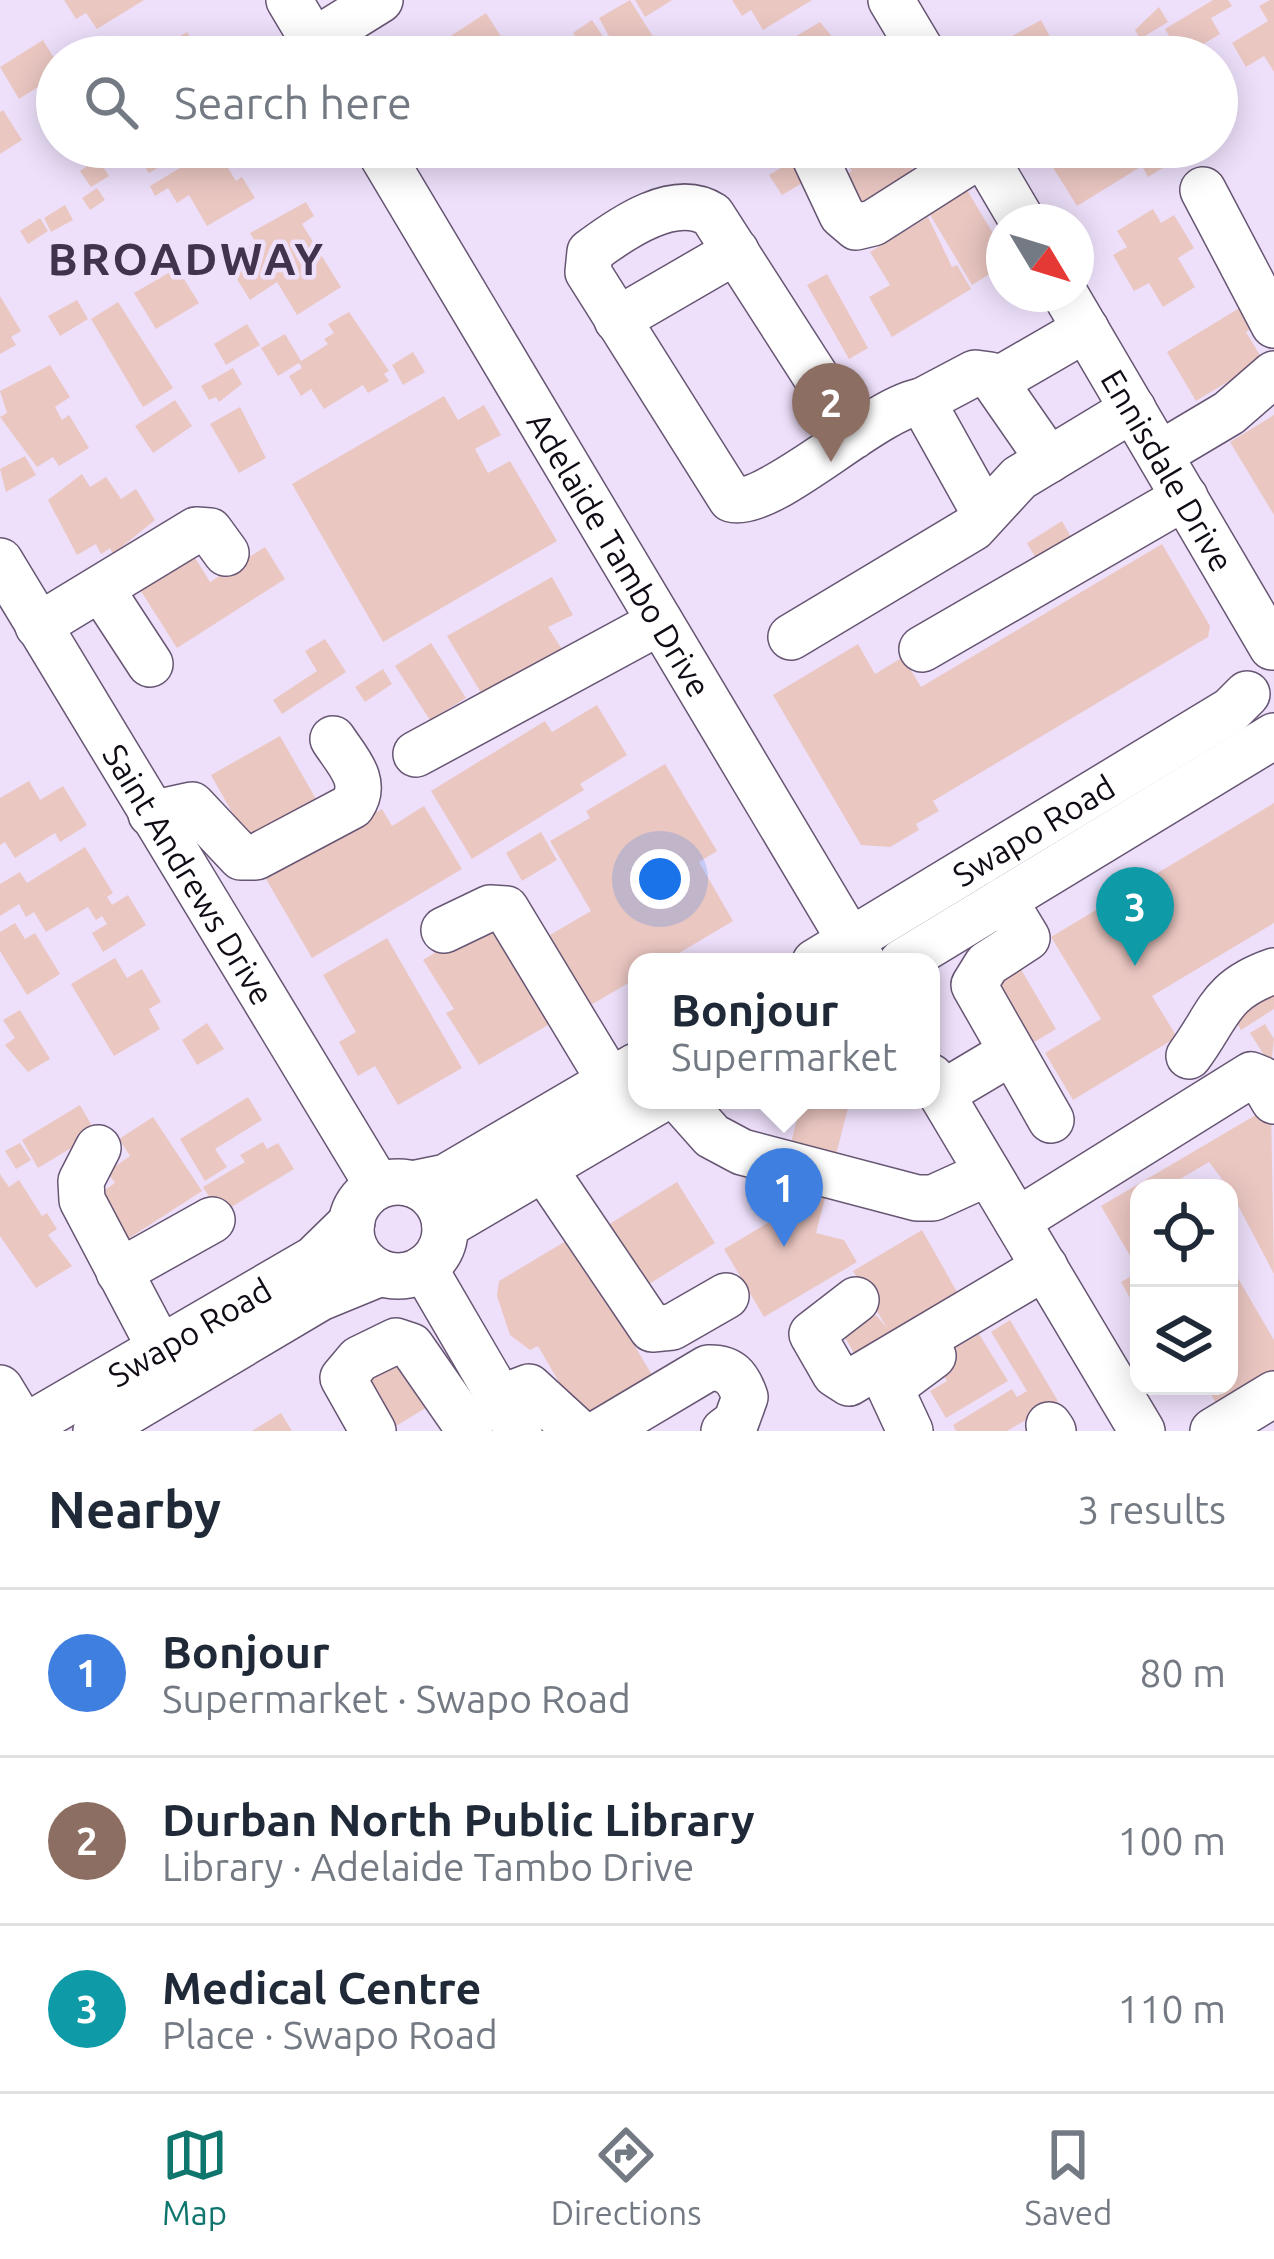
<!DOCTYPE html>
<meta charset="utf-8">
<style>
body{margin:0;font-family:Ubuntu,sans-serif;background:#f6f6f7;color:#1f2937}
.controls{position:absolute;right:36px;bottom:36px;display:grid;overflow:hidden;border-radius:24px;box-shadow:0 6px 30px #0003}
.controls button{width:108px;height:108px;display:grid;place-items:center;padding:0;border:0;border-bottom:3px solid #e0e1e3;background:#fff;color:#1f2937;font:60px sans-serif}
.compass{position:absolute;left:986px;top:204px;width:108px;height:108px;border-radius:50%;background:#fff;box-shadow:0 6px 30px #0003;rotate:128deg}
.you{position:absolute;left:660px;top:879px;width:42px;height:42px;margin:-30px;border:9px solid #fff;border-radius:50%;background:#1a73e8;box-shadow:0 0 0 18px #1a73e833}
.badge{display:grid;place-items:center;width:78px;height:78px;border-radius:50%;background:#0f766e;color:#fff;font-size:39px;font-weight:700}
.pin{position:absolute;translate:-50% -99px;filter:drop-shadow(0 3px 6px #0008)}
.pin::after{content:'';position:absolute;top:63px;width:42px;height:36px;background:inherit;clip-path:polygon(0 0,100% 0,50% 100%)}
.popup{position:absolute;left:628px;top:953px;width:312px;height:156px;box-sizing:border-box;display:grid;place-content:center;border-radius:24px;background:#fff;filter:drop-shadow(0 3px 9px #0005);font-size:39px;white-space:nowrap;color:#747a83}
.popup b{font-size:45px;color:#1f2937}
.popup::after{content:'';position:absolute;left:50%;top:100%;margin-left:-24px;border:24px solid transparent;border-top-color:#fff}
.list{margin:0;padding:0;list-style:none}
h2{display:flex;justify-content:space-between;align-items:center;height:156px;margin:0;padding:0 48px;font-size:51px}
h2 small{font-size:39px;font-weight:400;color:#747a83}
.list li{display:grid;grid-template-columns:78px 1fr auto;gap:36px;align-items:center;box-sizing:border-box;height:168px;padding:0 48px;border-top:3px solid #e0e1e3}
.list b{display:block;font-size:45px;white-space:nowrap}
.list p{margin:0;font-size:39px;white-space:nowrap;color:#747a83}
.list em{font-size:39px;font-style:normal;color:#747a83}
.icon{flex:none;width:66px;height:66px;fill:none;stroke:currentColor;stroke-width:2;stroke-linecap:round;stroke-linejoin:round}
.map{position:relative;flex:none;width:1274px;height:1431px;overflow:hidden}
.search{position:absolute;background:#fff;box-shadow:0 6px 30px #0003;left:36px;right:36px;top:36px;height:132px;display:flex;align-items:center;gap:30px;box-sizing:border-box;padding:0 42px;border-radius:66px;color:#747a83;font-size:45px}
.sheet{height:660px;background:#fff}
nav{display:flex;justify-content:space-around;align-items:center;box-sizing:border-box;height:168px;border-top:3px solid #e0e1e3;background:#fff;font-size:33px;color:#747a83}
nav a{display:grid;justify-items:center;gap:6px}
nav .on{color:#0f766e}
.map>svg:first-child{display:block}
.building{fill:#ebc7c2}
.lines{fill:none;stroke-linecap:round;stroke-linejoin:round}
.minor-casing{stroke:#665673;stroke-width:48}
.minor{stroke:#fff;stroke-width:45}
.labels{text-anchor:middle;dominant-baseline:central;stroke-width:9;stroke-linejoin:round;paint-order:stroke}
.street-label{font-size:33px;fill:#110b16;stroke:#eee0fb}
.district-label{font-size:45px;font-weight:bold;letter-spacing:3px;fill:#41324d;stroke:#eee0fb}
</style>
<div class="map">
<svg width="1274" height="1431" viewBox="0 0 1274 1431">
<rect width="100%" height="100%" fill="#eee0fb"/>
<!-- building -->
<g class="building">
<polygon points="64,0 144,0 97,29 86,13 76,19"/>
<polygon points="630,0 652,35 666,57 625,57 609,36 599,18"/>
<polygon points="635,0 672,0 645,17"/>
<polygon points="732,0 812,0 763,30 751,10 742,16"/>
<polygon points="1213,0 1228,0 1232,6 1211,18 1220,34 1182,57 1165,29"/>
<polygon points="1270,0 1274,0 1274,72 1264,56 1246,67 1232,43 1268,21 1259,6"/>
<polygon points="1159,7 1168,22 1140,39 1135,30"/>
<polygon points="486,13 507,46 491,57 450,57 440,43"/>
<polygon points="592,20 612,50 616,57 590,57 573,33"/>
<polygon points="1041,20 1061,57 988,57 985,51"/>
<polygon points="820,22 849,57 781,57 776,48"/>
<polygon points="187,32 202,57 104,57 137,37 148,56"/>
<polygon points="43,40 57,63 57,75 19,99 0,67"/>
<polygon points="707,41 717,57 682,57"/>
<polygon points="3,110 22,140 0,154 0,112"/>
<polygon points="115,147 192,147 149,173 139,157 125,165"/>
<polygon points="215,147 236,181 242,177 255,198 207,226 189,195 177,203 168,188 155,196 150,186"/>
<polygon points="862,147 898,147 923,186 861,225 834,182 852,171 844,159"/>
<polygon points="1072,147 1174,147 1165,153 1171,163 1148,177 1142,166 1077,206 1049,161"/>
<polygon points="805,154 817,174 782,195 769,175"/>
<polygon points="98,159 109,176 91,187 80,171"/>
<polygon points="97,188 105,200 90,210 82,198"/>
<polygon points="967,190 1004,252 1004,265 972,285 929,213"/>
<polygon points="306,202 314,216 302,224 341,287 297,315 277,282 250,300 228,265 255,242 250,233"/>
<polygon points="65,205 73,220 51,232 44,218"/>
<polygon points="1153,209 1161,223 1174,215 1194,248 1178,258 1195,287 1163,307 1149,283 1134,291 1113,255 1127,247 1117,231"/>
<polygon points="928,217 952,267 957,265 971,289 892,337 869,297 890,285 870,252"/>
<polygon points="40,218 48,231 28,244 20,231"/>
<polygon points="177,268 199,303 156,329 134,293"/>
<polygon points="827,274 868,348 849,359 807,285"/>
<polygon points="0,296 21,331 11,337 16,345 0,354"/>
<polygon points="77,300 88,319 60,336 48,316"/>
<polygon points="118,302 173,388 143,407 91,319"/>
<polygon points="1246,304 1258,325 1246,332 1267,367 1239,375 1196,401 1167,352"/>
<polygon points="349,312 389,371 384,374 389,381 368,393 363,385 324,409 311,389 301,396 289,376 302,368 299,363 278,376 261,348 285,334 301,361 328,344 324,339 334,333 328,324"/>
<polygon points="247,324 260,345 226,365 214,344"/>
<polygon points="413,352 425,372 403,385 392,365"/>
<polygon points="50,365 70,397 55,407 62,420 69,415 89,448 59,466 53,457 37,467 0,417 7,413 0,391"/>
<polygon points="233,368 242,384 219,402 216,397 209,400 201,386"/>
<polygon points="444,396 458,420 484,405 501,435 475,449 488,473 510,461 557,541 383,642 292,484"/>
<polygon points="175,400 192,426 153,453 135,426"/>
<polygon points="240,407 266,458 239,473 210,424"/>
<polygon points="1274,415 1274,515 1230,442"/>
<polygon points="25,456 36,475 6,492 0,469"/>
<polygon points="82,474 90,487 106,477 121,499 136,489 155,520 113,554 110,548 101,554 96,544 77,555 48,500"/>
<polygon points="1062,521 1071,537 1035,557 1027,543"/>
<polygon points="186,543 210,582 265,547 285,579 177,648 132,577"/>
<polygon points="1162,544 1210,626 1208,637 933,801 939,811 916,824 919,830 890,847 861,845 773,695 858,644 875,674 903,657 921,687"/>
<polygon points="552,577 573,615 548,627 568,659 489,706 447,636"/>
<polygon points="325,639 346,672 282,714 273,700 317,671 305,651"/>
<polygon points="431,643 466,698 430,720 395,666"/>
<polygon points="383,669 392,684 365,702 355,687"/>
<polygon points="597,705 627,755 580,784 584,790 472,859 431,791 545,721 552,732"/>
<polygon points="280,736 320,806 251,846 211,775"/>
<polygon points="665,764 717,851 699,862 733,921 664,962 637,962 637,978 584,1009 543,939 591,911 550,841 590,818 586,811"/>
<polygon points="29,781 40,800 63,786 87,825 60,842 55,833 15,858 5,842 0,845 0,798"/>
<polygon points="1274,803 1274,923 1152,996 1177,1037 1073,1100 1045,1053 1101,1019 1051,937"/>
<polygon points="424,806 462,869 312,958 266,879 382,809 392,826"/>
<polygon points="541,832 557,860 522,881 506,853"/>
<polygon points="85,847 113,893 107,897 112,905 128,895 146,925 103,952 92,933 107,924 102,916 96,920 88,907 46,932 34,912 26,917 19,904 0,916 0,884 20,872 27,883"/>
<polygon points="489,919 562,1017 479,1065 446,1013 454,1009 423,960"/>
<polygon points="15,923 25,939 35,933 60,974 27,995 0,951 0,932"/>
<polygon points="387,938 462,1068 398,1105 375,1066 358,1076 339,1042 356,1032 323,975"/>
<polygon points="115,958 127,978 142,969 161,1002 149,1009 160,1029 114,1056 71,984"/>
<polygon points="1019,966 1056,1029 1021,1050 984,987"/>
<polygon points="1274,983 1274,1009 1241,1030 1230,1012"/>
<polygon points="20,1010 50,1059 28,1072 5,1045 15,1038 3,1020"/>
<polygon points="207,1023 224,1049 197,1065 182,1040"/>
<polygon points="1265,1024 1274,1039 1271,1066 1250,1033"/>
<polygon points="248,1097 262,1120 215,1149 227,1167 205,1181 180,1139"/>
<polygon points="802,1100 850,1100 816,1233 844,1240 857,1262 764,1317 724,1249 771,1221"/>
<polygon points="80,1105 96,1133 38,1168 22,1140"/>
<polygon points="1271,1106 1274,1274 1229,1188 1209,1162 1180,1179 1185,1188 1139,1188 1139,1271 1101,1206"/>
<polygon points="153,1117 202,1191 120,1244 91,1199 115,1183 107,1172 130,1156 119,1139"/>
<polygon points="263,1142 267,1149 278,1143 294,1169 220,1214 203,1187 245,1162 240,1155"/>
<polygon points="20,1143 31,1160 16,1169 5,1151"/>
<polygon points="0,1174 9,1187 19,1180 42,1216 47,1213 57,1229 48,1235 72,1266 36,1288 0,1236"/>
<polygon points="677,1182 715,1243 633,1294 595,1233"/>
<polygon points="922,1230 965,1306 862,1367 843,1334 876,1315 887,1328 853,1271"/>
<polygon points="571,1238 652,1375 580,1418 538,1346 530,1350 510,1335 497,1296 499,1281"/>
<polygon points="1229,1263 1274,1340 1274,1375 1219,1408 1206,1386 1229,1386"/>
<polygon points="1139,1272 1139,1314 1121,1282"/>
<polygon points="1010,1320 1058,1401 1007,1431 956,1431 953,1425 1012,1389 1017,1397 1027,1391 991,1332"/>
<polygon points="979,1334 1008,1381 946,1418 930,1391 947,1381 934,1361"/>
<polygon points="402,1352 432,1404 388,1431 351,1382"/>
<polygon points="281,1413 292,1431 252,1431"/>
</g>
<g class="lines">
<!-- minor casing -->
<g class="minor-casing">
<g id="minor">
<polyline points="289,0 323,57"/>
<polyline points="891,0 925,57"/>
<polyline points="314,41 380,0"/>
<path id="s1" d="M377,147L863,962"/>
<polyline points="810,147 842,215 856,227 873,223 983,153"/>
<polyline points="979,147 1023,222"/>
<polyline points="1203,190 1274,325"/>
<path id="s2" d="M1065,294L1272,647"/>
<polyline points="617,320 736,251"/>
<polyline points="996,381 1086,329"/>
<path d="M854,436L712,215C675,191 622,228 590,252L588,272L731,499C770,510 872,409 922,401"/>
<polyline points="1160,454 1229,413 1274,374"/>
<polyline points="985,514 922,401 975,373 990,375 1049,460"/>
<path id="s3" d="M0,561L378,1186"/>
<polyline points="101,589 150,664"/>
<polyline points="38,626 196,530 210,531 226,553"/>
<polyline points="791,637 973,528 1019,478 1133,409"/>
<polyline points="922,649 1185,497"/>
<polyline points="416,754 660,622"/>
<path d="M151,814L192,805L241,857H256L352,806C369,781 347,761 333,739"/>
<polyline points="1004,900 1027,938 987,964 974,985 1051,1120"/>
<polyline points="444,930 490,908 506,909 610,1081"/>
<path id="s4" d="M815,962L1231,710L1247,694"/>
<polyline points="902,962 1274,736"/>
<path d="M1189,1056C1220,1014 1219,990 1274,971"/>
<polyline points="931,1077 1142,1431"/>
<polyline points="941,1094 1010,1053"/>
<polyline points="680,1100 712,1136 742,1152 917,1198 933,1198 988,1173"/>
<polyline points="98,1148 81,1181 82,1200 160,1348"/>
<polyline points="542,1166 652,1329 672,1327 726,1296"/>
<circle cx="398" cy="1229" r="47"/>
<polyline points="412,1184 446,1177 636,1066"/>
<polyline points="1017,1221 1251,1075 1261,1079 1274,1101"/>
<polyline points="445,1226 660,1100"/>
<polyline points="424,1268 519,1431"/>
<polyline points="119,1272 212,1220"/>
<polyline points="856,1300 812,1334 835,1374 849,1383 1045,1267"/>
<polyline points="0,1388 26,1431"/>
<polyline points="500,1398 529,1387 577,1431"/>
<polyline points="1049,1425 1053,1431"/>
<path id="s5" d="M18,1431L314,1259L352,1222"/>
<polyline points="96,1431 320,1298 381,1273"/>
<polyline points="373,1431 343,1378 359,1359 396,1341 411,1346 470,1431"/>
<path d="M602,1431L708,1368C730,1367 738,1377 745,1397L736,1422L724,1431"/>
<polyline points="910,1431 890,1388 933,1356"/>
<polyline points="1213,1431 1274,1394"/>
</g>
</g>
<!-- minor -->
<use href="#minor" class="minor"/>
</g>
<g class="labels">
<!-- street labels -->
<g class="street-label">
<text stroke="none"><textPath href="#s2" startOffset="204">Ennisdale Drive</textPath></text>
<text stroke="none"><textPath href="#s1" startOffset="474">Adelaide Tambo Drive</textPath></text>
<text stroke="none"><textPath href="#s4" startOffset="255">Swapo Road</textPath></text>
<text stroke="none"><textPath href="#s3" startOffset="366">Saint Andrews Drive</textPath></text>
<text stroke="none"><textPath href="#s5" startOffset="198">Swapo Road</textPath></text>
</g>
<!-- district labels -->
<g class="district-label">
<text x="187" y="258">BROADWAY</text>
</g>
</g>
</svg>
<div class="controls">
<button><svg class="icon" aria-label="locate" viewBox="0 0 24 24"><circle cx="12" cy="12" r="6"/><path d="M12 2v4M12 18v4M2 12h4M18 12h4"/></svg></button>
<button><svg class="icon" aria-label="layers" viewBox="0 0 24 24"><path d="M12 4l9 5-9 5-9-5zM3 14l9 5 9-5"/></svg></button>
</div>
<svg class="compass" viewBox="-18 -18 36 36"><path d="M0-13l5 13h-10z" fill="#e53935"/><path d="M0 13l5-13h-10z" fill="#747a83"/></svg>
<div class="you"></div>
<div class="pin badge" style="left:784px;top:1247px;background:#3f7fe0">1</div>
<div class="popup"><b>Bonjour</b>Supermarket</div>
<div class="pin badge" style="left:831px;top:462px;background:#8d6e63">2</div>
<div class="pin badge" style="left:1135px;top:966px;background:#0f9aa8">3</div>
<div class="search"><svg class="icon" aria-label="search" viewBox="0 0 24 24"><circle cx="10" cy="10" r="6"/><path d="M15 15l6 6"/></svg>Search here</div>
</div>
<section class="sheet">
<h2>Nearby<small>3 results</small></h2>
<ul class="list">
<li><span class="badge" style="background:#3f7fe0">1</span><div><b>Bonjour</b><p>Supermarket · Swapo Road</p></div><em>80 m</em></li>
<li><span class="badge" style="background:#8d6e63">2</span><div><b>Durban North Public Library</b><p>Library · Adelaide Tambo Drive</p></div><em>100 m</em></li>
<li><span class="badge" style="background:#0f9aa8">3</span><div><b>Medical Centre</b><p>Place · Swapo Road</p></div><em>110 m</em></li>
</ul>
</section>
<nav>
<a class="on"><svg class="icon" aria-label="map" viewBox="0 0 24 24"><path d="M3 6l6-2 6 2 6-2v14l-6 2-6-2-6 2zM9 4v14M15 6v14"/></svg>Map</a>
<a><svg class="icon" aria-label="directions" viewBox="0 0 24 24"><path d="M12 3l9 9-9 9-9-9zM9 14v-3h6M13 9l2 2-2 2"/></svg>Directions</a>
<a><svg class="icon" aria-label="saved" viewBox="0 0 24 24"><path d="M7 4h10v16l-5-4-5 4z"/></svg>Saved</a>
</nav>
